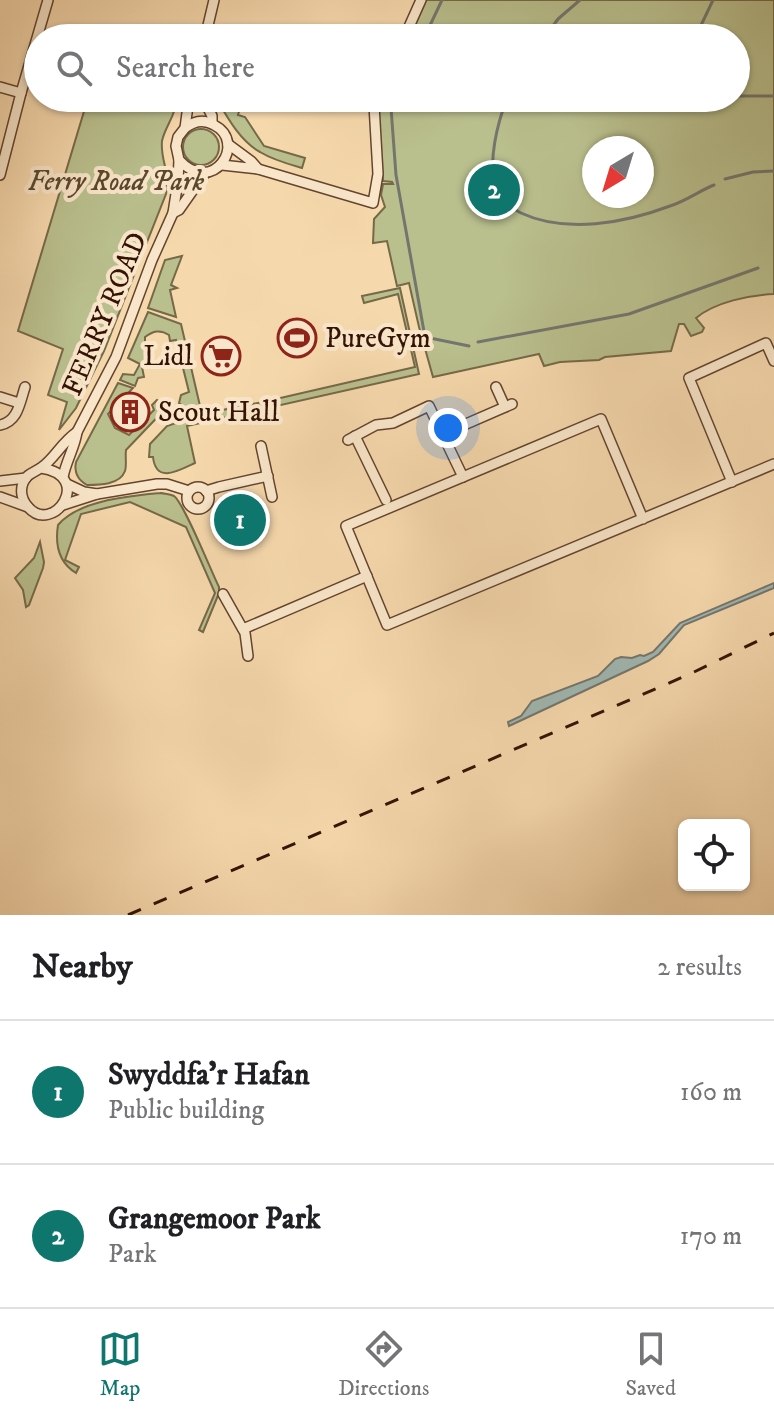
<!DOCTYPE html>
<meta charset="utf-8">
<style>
body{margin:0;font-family:"IM FELL DW Pica",serif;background:#f6f6f6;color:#202124}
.controls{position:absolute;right:24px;bottom:24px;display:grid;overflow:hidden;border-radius:12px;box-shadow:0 2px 6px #0004}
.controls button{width:72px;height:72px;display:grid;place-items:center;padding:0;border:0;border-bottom:2px solid #e0e0e0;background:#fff;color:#202124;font:40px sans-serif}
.compass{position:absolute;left:582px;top:136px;width:72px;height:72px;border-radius:50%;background:#fff;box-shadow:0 2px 6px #0004;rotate:218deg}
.you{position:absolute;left:448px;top:428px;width:28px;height:28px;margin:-20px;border:6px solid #fff;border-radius:50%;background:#1a73e8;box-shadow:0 0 0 12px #1a73e833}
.badge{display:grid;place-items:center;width:52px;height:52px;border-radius:50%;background:#0f766e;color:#fff;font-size:26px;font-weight:700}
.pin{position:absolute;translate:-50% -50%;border:4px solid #fff;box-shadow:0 2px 8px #0006}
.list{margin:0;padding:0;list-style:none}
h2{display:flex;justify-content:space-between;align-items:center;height:104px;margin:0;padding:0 32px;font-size:34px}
h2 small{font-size:26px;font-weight:400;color:#757577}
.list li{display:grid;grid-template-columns:52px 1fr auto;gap:24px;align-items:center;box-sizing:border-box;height:144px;padding:0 32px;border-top:2px solid #e0e0e0}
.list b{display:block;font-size:30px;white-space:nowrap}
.list p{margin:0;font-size:26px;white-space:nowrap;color:#757577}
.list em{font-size:26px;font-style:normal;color:#757577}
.icon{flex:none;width:44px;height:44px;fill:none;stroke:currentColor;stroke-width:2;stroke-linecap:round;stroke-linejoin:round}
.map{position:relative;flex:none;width:774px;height:915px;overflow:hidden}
.search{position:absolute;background:#fff;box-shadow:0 2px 6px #0004;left:24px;right:24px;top:24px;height:88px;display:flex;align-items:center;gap:20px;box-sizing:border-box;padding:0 28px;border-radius:44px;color:#757577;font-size:30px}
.sheet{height:392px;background:#fff}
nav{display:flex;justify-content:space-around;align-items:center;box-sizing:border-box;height:112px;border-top:2px solid #e0e0e0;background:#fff;font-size:22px;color:#757577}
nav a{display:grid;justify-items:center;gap:4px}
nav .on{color:#0f766e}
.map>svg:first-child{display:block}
.green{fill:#b9bf8d;stroke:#766948;stroke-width:2;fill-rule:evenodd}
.water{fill:#a0b8b3;stroke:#74766d;stroke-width:2}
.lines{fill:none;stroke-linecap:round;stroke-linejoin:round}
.stream{stroke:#74766d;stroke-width:3}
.minor-casing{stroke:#64442e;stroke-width:12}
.minor{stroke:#f9e6ca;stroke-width:9}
.rail{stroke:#331303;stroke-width:3;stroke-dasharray:14 14;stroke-linecap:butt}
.labels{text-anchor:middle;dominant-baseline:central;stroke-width:8;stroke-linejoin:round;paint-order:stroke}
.park-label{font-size:28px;font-style:italic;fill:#5b472c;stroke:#f9e6ca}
.street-label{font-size:28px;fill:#331303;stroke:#f9e6ca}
.poi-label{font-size:28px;fill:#331303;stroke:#f9e6ca;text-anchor:start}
</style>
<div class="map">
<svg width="774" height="915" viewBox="0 0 774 915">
<rect width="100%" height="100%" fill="#f6d8ad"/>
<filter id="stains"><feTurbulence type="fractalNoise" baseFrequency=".0025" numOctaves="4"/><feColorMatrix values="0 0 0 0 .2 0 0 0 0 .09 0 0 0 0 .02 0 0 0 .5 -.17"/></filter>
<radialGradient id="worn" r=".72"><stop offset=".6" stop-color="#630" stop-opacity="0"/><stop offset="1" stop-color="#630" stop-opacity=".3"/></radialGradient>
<!-- green -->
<g class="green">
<path d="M426,0H774V294C750,295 715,302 696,318L704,328L702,332L691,336L684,324H679L671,351L605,357L599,360L560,362L544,366L539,354L433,377L419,327L409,283L397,286L387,241L373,243L374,219L385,207L381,195L383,184H393L392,182L383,181L378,110L381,98H736V38H409ZM594,148H642V196H594Z"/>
<path d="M88,98H177C176,116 165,126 162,141C160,161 171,172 166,194L104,351L76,408L59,430L67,402L48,395L63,349L18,331Z"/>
<path d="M216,98L251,99L249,106L241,104L238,115L245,117L264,146L305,158L302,168C288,164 273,160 260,152C240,141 227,117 216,98Z"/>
<circle cx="201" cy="147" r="18"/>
<polygon points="182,256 171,285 177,288 170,290 176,317 148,308 165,260"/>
<path d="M400,288L419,374L187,426L195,463C178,471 156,484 153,457H149L150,444L167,426L202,414L263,402L415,367L398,294L364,303L362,296Z"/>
<path d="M148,312L181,324L200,406L186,408L179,403L181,395L189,392L176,340L170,341L169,335C160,329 153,331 145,337V346L149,365L142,367L144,377L138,378L135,386L120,380L123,374L134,375L140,364L128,358Z"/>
<path d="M118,383L133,388L108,414L115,428L129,435L154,410L152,405L157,400L169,405L126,450C125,457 127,465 125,471C120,485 99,485 87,485C78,480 74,472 76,462Z"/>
<path d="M161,493C165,494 170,494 174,496C184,503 211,571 219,587V593L203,632L199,630L215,593L186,527L130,502L81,514L65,560L79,567L76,573C58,562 55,544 58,525C79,500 130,496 161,493Z"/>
<polygon points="40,542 44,562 43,568 29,605 26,607 23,590 15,578 34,558"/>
</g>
<!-- water -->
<polygon class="water" points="774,583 774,588 684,625 659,654 648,661 509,726 508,722 521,716 532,701 598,676 615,659 621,657 632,658 640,655 644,656 653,652 680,623"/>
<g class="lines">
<!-- stream -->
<g class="stream">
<polyline points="424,38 442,0"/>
<polyline points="544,38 558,19 580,0"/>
<polyline points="695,38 713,0"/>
<polyline points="736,96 774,96"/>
<polyline points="396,98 391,108 396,175 425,337 469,346"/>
<path d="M507,98C498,122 487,162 496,188C499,199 511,208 521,213C566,234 625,223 670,206C686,201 699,191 714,185"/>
<polyline points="725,179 753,172 774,171"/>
<polyline points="478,342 629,314 758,268"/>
</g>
<!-- minor casing -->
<g class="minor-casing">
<g id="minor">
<polyline points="205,38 214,0"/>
<polyline points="404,38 421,0"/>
<polyline points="0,87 21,93"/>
<polyline points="203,98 212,116 212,123"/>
<path d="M179,160C213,197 248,142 214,125C204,119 194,121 185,128"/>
<polyline points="222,165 258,169 251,161 228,144"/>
<polyline points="258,169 373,203 378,174 374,105 376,98"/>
<polyline points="0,175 21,93 48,0"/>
<polyline points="173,213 179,210 205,173"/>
<polyline points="496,387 505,407"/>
<polyline points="0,397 19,403"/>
<path d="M0,425C18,422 20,402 25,387"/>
<polyline points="443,434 512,404"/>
<polyline points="355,436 386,500"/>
<polyline points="348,440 376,425 393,423 429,406 463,477"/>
<polyline points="261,446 272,497"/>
<path d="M41,468C95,476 53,536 28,507C22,500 20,491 23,483C27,473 34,473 42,467C54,459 62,442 77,432"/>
<path d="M63,477C66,461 75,447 77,432L116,357L152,260L173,213L178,181L179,160L176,146L178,137L185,128L189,98"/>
<polyline points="0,481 26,478"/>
<polyline points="732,482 689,378 766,343 774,361"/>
<circle cx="198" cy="498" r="11"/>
<polyline points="206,491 219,487 268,476"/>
<polyline points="97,494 157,484 167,484 189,491"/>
<polyline points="0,497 28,507"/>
<polyline points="63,505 97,494 84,492 67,484"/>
<polyline points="643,519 601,419 346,526 387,625 774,464"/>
<polyline points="223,594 245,633 248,656"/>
<polyline points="243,629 367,576"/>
</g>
</g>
<!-- minor -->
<use href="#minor" class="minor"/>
<!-- rail -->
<polyline class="rail" points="128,915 690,674 774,633"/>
</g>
<!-- icons -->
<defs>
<g id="stadium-ring" transform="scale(2)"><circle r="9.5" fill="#f9e6ca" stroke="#8f2418" stroke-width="1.5"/><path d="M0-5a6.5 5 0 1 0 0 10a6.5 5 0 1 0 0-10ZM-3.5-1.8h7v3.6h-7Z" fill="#8f2418"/></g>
<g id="supermarket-ring" transform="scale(2)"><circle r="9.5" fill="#f9e6ca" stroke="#8f2418" stroke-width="1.5"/><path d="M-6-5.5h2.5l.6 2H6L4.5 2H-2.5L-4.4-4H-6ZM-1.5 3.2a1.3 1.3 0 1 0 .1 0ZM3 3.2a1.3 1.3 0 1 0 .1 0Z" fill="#8f2418"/></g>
<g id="building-ring" transform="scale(2)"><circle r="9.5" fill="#f9e6ca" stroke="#8f2418" stroke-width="1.5"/><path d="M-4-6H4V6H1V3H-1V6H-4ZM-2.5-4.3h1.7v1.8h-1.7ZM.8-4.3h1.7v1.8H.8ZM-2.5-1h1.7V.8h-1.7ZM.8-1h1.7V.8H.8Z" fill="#8f2418"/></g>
</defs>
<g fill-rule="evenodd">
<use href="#stadium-ring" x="297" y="338"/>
<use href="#supermarket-ring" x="221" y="356"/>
<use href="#building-ring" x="130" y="412"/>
</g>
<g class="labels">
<!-- park labels -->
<g class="park-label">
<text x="116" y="181">Ferry Road Park</text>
</g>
<!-- street labels -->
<g class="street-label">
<text transform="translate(105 314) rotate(-67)">FERRY ROAD</text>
</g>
<!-- poi labels -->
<g class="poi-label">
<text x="325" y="338">PureGym</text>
<text x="193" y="356" text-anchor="end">Lidl</text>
<text x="158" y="412">Scout Hall</text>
</g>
</g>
<rect width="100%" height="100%" filter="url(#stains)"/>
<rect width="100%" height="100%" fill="url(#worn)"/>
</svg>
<div class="controls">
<button><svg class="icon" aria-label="locate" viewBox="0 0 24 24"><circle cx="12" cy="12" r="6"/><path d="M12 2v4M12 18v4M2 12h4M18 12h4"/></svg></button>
</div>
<svg class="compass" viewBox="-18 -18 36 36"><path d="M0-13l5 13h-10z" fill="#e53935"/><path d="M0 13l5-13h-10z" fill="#757577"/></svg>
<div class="you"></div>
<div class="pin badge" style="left:240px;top:520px">1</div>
<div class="pin badge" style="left:494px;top:190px">2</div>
<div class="search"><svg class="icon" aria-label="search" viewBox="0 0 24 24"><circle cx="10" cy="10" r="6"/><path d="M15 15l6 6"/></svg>Search here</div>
</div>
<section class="sheet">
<h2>Nearby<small>2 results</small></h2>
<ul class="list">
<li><span class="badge">1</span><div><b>Swyddfa’r Hafan</b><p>Public building</p></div><em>160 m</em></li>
<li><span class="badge">2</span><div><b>Grangemoor Park</b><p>Park</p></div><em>170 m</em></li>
</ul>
</section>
<nav>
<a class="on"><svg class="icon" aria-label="map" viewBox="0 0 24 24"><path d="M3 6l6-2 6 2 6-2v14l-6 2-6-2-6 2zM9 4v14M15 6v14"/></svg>Map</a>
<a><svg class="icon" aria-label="directions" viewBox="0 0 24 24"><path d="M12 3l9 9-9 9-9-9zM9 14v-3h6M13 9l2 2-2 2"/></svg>Directions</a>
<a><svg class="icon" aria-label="saved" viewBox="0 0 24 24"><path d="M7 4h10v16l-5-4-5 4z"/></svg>Saved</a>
</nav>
